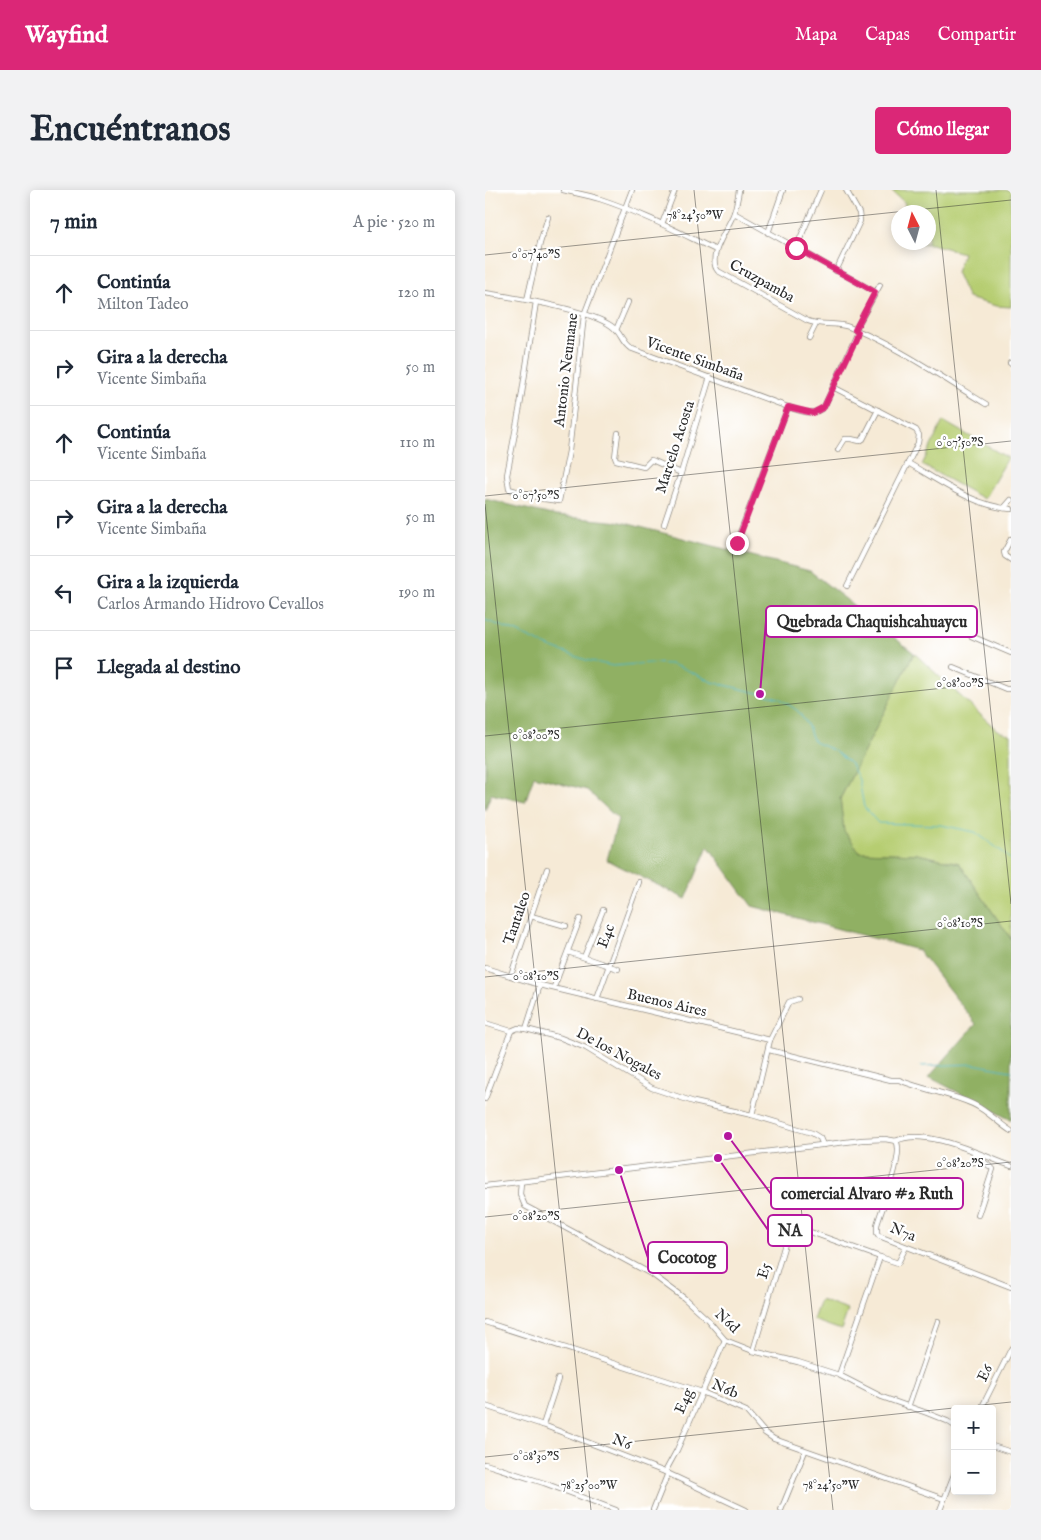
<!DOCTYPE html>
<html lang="es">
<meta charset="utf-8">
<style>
body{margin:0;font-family:"IM FELL English",serif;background:#f2f2f3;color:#1f2937}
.controls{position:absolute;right:15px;bottom:15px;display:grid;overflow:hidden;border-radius:5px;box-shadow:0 2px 12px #0003}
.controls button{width:45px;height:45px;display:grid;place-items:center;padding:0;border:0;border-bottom:1px solid #e0e1e3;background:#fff;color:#1f2937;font:25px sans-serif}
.compass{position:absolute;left:406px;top:15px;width:45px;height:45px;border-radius:50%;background:#fff;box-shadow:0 2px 12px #0003;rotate:354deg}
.stop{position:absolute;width:15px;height:15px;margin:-11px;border:4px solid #db2777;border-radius:50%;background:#fff}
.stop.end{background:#db2777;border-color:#fff;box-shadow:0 1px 5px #0008}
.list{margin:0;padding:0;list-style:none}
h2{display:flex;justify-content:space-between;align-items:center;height:65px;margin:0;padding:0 20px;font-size:21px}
h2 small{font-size:16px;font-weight:400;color:#747a83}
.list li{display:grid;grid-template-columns:32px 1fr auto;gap:15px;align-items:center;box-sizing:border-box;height:75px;padding:0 20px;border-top:1px solid #e0e1e3}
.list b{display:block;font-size:19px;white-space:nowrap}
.list p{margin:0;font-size:16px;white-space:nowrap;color:#747a83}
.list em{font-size:16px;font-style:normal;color:#747a83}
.icon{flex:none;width:28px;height:28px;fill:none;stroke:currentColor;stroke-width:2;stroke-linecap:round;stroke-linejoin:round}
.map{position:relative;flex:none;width:526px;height:1320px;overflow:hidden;border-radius:5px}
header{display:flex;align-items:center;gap:30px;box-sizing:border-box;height:70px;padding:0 25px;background:#db2777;color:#fff}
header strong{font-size:24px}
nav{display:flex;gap:28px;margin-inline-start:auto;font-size:18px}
.intro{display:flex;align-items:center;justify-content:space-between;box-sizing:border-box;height:120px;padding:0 30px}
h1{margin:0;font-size:35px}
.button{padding:12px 22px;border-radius:5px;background:#db2777;color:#fff;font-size:18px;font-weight:700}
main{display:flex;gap:30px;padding:0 30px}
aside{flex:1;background:#fff;border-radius:5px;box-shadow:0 2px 12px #0003}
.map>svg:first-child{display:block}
.green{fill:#b6cd71;stroke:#707c4e}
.forest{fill:#90b063;stroke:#5e6e47}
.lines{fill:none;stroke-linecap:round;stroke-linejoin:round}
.stream{stroke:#48b5c4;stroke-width:1}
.minor-casing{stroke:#908a80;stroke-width:6}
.minor{stroke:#fff;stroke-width:4.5}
.route{stroke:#db2777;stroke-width:6}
.ticks{fill:none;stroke:#2b2b2b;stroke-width:1;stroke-opacity:0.45}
.labels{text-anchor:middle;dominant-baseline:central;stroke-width:4.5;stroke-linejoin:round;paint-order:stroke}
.street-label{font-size:15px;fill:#2b2b2b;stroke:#fff}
.ticks-label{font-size:12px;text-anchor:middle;fill:#2b2b2b;stroke:#fff;stroke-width:4.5;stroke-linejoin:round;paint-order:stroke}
.leader{fill:none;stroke:#b5179e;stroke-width:2}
.callout-dot{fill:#b5179e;stroke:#fff;stroke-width:2}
.callout{fill:#fff;stroke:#b5179e;stroke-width:2}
.callout-label{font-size:16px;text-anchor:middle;font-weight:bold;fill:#2b2b2b}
</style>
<header>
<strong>Wayfind</strong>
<nav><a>Mapa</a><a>Capas</a><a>Compartir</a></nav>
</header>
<div class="intro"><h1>Encuéntranos</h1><a class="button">Cómo llegar</a></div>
<main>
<aside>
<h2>7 min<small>A pie · 520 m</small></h2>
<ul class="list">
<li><svg class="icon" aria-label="ahead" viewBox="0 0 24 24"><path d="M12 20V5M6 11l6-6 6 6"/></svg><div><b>Continúa</b><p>Milton Tadeo</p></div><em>120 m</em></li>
<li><svg class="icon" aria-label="right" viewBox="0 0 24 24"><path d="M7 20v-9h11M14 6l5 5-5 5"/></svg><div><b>Gira a la derecha</b><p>Vicente Simbaña</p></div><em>50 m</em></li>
<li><svg class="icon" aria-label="ahead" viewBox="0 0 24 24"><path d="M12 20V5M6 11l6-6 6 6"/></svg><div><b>Continúa</b><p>Vicente Simbaña</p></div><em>110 m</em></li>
<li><svg class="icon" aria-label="right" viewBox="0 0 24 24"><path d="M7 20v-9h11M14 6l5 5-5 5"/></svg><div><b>Gira a la derecha</b><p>Vicente Simbaña</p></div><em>50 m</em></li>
<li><svg class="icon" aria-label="left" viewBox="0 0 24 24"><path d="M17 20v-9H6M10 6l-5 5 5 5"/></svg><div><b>Gira a la izquierda</b><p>Carlos Armando Hidrovo Cevallos</p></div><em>190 m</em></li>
<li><svg class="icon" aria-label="arrive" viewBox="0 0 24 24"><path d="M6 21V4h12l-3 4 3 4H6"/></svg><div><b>Llegada al destino</b></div></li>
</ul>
</aside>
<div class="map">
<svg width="526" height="1320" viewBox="0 0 526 1320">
<rect width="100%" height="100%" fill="#fff"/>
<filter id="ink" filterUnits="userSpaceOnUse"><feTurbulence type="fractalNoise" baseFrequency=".02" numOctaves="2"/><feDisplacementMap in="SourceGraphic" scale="10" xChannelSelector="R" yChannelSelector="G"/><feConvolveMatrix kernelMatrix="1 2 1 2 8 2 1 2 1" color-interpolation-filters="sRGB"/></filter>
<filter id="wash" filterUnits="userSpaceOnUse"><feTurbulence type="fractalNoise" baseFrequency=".0096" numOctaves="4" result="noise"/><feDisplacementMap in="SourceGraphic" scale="20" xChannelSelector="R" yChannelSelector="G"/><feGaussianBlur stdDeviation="1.12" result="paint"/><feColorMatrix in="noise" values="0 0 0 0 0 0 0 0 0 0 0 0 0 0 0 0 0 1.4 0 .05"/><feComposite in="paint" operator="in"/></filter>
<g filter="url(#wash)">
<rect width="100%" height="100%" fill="#f6ead6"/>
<!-- green -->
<g class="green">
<polygon points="406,0 526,0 526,117 511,116 483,108 471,82 478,63 447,54 421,53 443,52 443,22 419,22 420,13"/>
<polygon points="458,231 523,268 499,309 437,275"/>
<polygon points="429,463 512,540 526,545 526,749 474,673 432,664 375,662 359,641 355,609"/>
<polygon points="335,1110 363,1120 356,1140 328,1130"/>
</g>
<!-- forest -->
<polygon class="forest" points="0,309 71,326 136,332 325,381 429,463 355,609 359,641 375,662 432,664 474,673 526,749 526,930 444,887 491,834 433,760 267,716 223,656 201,709 122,670 133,629 102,600 49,586 40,612 6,604 0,620"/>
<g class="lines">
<!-- stream -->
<g class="stream">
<polyline points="0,430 32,442 62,456 101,470 128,476 164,473 185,474 200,479 227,492 294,508 313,521 322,534 329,552 348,560 366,574 374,590 379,617 393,633 456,635 490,642 519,663 526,671"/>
<polyline points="436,876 488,874 526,881"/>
</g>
</g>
</g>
<g filter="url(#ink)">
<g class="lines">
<!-- minor casing -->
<g class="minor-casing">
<g id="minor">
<path d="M78,0C90,3 103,5 115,9C155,22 193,42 231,60"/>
<path d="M254,0C253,8 251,16 249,23C243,39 221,67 233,81L323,131C337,136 351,132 364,137C412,156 456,187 501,214"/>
<polyline points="249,23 390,102"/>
<polyline points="177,34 190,0"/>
<polyline points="283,43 298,0"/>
<polyline points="311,58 336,0"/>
<polyline points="351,81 375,31 374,23 361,0"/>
<path d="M0,103C26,107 115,121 131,140C137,146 137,152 145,158L303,217C317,221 327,227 339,217L373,142"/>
<polyline points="42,110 55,53 63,27"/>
<polyline points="51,112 35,216 22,285 24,299 59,309 74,311 84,261 99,125 147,0"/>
<polyline points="131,140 143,112"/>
<polyline points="370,140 395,95"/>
<polyline points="324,148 331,134"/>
<polyline points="525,173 526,174"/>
<polyline points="348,197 431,240 434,245 433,253 362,396"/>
<polyline points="133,243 130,267 131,270 159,277 166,270 169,271 196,283"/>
<polyline points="353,260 360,249 366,249 375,251 378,249 393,220"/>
<path d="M423,273C455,291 488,316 526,319"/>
<polyline points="519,318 526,310"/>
<polyline points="179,334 196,283 225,187"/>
<polyline points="526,349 519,362 520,366 526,370"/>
<polyline points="251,353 303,217"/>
<polyline points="486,446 526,463"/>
<polyline points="468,477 521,499 526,499"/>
<polyline points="46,726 81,736"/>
<polyline points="83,762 133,779"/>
<polyline points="99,767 118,720"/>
<polyline points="0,778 55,795 285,850 267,925"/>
<polyline points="26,785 62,679"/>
<polyline points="69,797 95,729"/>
<polyline points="112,809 154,692"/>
<polyline points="0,833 26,841 33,838 41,839 76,848 101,858 167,898 209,912 267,925 327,943 335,948 338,955"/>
<polyline points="41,839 55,795"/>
<polyline points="285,850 304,812 313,809"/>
<path d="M284,860L406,890H414C438,900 464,903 488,914C503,921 513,933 526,941"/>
<polyline points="0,909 26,841"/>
<path d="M411,951C420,963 396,1020 392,1035V1043L394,1046L526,1097"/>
<path d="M411,951C439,936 498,966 526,976"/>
<polyline points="489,964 508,979 493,1025"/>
<polyline points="36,992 35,1004 40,1016 168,1085 199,1108 222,1129 240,1150 268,1161 313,1172 354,1185 397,1207 442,1223 462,1231 470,1236"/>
<polyline points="0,996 377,950 400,949 411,951"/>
<polyline points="0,1132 217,1202 261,1221 280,1243 289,1249 459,1309"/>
<polyline points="268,1161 302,1047 308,1040 317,1039 395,1067"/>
<polyline points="354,1185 395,1067 413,1073 421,1057"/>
<polyline points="0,1216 58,1235 180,1282 261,1320"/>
<polyline points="423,1217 453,1131"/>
<polyline points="496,1219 526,1159"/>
<polyline points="58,1235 73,1189"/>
<polyline points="507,1256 526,1262"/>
<polyline points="0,1274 59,1293 131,1320"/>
<polyline points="180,1282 192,1260 240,1150"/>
<polyline points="168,1320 183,1283"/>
<polyline points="296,1320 320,1261"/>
<polyline points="455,1320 470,1282"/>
</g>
</g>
<!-- minor -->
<use href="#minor" class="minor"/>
</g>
</g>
<g class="lines" filter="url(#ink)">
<!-- route -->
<polyline class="route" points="252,353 303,217 328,223 339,217 371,149 373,142 370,140 390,102 311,58"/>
</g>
<!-- ticks -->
<path class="ticks" d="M209,0L348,1320M451,0L526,714M0,65L526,10M0,306L526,251M0,314L106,1320M0,546L526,491M0,787L526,731M0,1027L526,972M0,1267L526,1212"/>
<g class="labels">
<!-- street labels -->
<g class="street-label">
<text transform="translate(277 91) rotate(29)">Cruzpamba</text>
<text transform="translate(210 169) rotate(20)">Vicente Simbaña</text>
<text transform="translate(81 180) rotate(-83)">Antonio Neumane</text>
<text transform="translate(190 257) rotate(-72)">Marcelo Acosta</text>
<text transform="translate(32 728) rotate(-71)">Tantaleo</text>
<text transform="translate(121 746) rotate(-70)">E4c</text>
<text transform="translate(182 813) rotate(13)">Buenos Aires</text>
<text transform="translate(134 864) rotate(28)">De los Nogales</text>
<text transform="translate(418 1042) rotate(22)">N7a</text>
<text transform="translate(279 1081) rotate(-74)">E5</text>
<text transform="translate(242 1131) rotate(43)">N6d</text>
<text transform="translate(500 1183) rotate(-65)">E6</text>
<text transform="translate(240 1199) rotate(23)">N6b</text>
<text transform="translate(199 1211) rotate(-67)">E4g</text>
<text transform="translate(137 1252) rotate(21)">N6</text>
</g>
</g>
<g class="ticks-label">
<text x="210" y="29">78°24'50"W</text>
<text x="51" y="68">0°07'40"S</text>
<text x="475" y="256">0°07'50"S</text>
<text x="51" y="309">0°07'50"S</text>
<text x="475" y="497">0°08'00"S</text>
<text x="51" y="549">0°08'00"S</text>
<text x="475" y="737">0°08'10"S</text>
<text x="51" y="790">0°08'10"S</text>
<text x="475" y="977">0°08'20"S</text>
<text x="51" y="1030">0°08'20"S</text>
<text x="51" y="1270">0°08'30"S</text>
<text x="104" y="1299">78°25'00"W</text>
<text x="346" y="1299">78°24'50"W</text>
</g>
<!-- callouts -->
<path class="leader" d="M275 504L281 431M243 946L286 1004M233 968L283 1040M134 980L163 1068"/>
<g class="callout-dot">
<circle cx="275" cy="504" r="5"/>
<circle cx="243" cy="946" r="5"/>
<circle cx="233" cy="968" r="5"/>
<circle cx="134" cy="980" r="5"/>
</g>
<g class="callout">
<rect x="281" y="416" width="211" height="31" rx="5"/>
<rect x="286" y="988" width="192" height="31" rx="5"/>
<rect x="283" y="1025" width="44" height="31" rx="5"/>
<rect x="163" y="1052" width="79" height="31" rx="5"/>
</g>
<g class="callout-label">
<text x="387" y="437">Quebrada Chaquishcahuaycu</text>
<text x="382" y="1009">comercial Alvaro #2 Ruth</text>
<text x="305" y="1046">NA</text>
<text x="202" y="1073">Cocotog</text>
</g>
</svg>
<div class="controls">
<button>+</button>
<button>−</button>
</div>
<svg class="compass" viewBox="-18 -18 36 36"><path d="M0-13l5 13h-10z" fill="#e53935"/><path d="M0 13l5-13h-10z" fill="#747a83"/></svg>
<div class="stop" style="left:311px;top:58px"></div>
<div class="stop end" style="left:252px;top:353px"></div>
</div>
</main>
